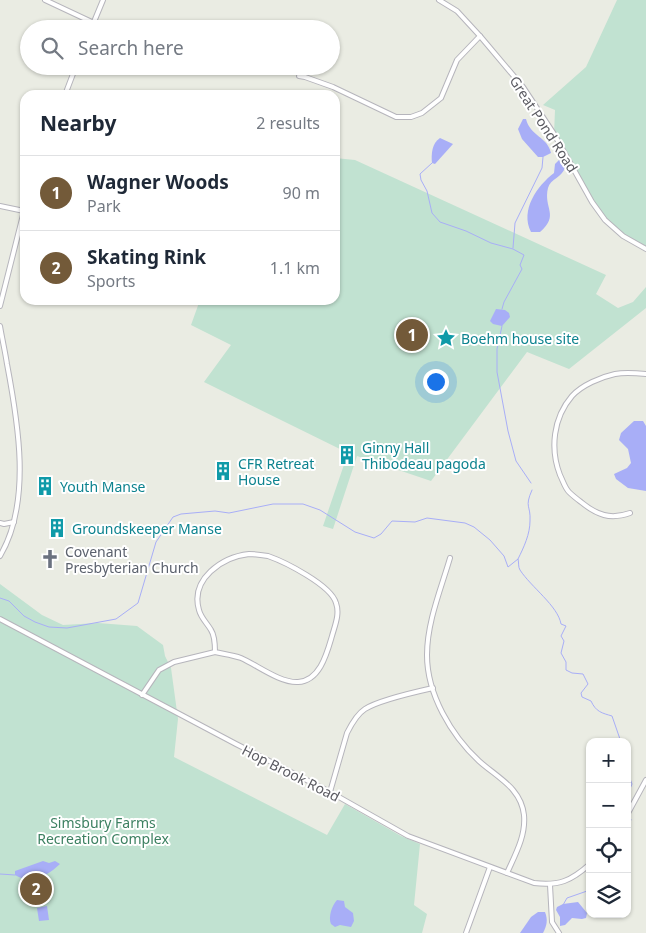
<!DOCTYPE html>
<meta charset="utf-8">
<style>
body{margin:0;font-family:"Noto Sans",sans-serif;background:#f6f6f7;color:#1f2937}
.controls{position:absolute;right:15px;bottom:15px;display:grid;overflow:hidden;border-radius:10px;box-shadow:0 1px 4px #0004}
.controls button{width:45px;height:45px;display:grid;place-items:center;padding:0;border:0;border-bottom:1px solid #e0e1e3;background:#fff;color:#1f2937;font:25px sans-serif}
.you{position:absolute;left:435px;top:381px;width:18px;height:18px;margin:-12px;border:4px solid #fff;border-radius:50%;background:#1a73e8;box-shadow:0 0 0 8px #1a73e833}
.badge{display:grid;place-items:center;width:32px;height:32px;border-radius:50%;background:#735a39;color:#fff;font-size:16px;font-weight:700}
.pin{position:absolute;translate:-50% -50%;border:2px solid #fff;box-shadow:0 1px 5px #0006}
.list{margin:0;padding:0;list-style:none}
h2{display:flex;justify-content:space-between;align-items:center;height:65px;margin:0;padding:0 20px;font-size:21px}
h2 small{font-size:16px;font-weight:400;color:#747a83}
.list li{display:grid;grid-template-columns:32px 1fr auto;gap:15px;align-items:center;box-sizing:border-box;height:75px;padding:0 20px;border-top:1px solid #e0e1e3}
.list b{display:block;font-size:19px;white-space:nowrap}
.list p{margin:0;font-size:16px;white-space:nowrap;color:#747a83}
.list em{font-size:16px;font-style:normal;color:#747a83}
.icon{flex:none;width:28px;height:28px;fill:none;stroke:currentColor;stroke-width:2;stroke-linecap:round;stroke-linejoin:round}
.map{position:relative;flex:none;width:646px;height:933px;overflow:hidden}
.search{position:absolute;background:#fff;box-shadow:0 1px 4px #0004;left:20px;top:20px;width:320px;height:55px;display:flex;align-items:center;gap:12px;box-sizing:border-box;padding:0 18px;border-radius:28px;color:#747a83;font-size:19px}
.panel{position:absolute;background:#fff;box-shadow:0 1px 4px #0004;left:20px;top:90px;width:320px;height:215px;border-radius:15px}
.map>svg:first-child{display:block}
.green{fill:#c1e2d1}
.water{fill:#a8aef7}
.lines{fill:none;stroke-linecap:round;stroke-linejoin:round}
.stream{stroke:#a8aef7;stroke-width:1}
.minor-casing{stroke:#b6b5bc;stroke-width:6}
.minor{stroke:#fff;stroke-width:4}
.labels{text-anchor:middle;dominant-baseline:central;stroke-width:4;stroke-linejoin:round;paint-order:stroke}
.street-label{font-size:14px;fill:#5b5b62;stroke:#fff}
.culture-label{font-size:14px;fill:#0d838f;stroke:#fff;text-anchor:start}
.worship-label{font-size:14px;fill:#5b616d;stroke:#fff;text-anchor:start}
.park-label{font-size:14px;fill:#3c8061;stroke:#fff}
</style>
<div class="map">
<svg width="646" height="933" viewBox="0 0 646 933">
<rect width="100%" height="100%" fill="#eaece3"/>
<!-- green -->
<g class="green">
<polygon points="617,0 646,0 646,249 623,236 605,220 554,134 555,110 543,105 586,67"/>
<polygon points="335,158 355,160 606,275 596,294 618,308 633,302 646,287 646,308 569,369 527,352 431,481 357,456 333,529 323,526 348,453 204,382 231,345 191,325 200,300 335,300"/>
<polygon points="0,584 42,615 63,625 98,623 137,626 163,645 165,656 171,668 178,719 174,757 327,835 345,804 401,836 420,844 414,905 427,914 422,933 0,933"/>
</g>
<!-- water -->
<g class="water">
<path d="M523,119H526C530,136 548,137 551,153L543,157H538L522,139L518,129Z"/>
<path d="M440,138L453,144L435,164L432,163C431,154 432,143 440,138Z"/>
<path d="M559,160L565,167C563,177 550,179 548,188C543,208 560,215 540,232H531C520,210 537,186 554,173L555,164Z"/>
<polygon points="496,309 505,310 509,313 510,317 502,326 493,324 490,321"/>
<polygon points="634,421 643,421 646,426 646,491 628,488 616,479 614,474 627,468 631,463 628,449 619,440 621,433"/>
<path d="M43,861L49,863L55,861L60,864C47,876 32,885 15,875V871Z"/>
<path d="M337,900L344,901L345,907L353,913L354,921L351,927L340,925L335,927L331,924C328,917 332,905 337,900Z"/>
<polygon points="578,902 587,913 586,918 582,919 572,918 565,925 560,926 560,917 556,910 557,907 563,904"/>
<polygon points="47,906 49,920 39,921 37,908"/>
<path d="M538,912H545C548,920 547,925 543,933H520L531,917Z"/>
</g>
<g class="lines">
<!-- stream -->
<g class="stream">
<polyline points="432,163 420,174 421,180 427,191 432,213 440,222 466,231 491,243 513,249 524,255 520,265 522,269 504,302 502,309"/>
<polyline points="513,248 515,223 542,168 543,157"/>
<polyline points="502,326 497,349 497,372 508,431 516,461 531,483"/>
<path d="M518,559C524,547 530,534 530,521C531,505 524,508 532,490"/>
<path d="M0,598L9,601L24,616L35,622L49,627L67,628L116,619L138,603L156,542L173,517L181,514L215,511L229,513L273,504H303L320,510L355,532L374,538L381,534L392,521L415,522L427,518L465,523L474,527L490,540L504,556L508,567L518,559C519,563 518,567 520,570C531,587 558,606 561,624L566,626L561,636L564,641L561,653L566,662V670L572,673L583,674L588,684L581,693L582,697L591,701C596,712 602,713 612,716L621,742"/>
<polyline points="627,771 632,784 627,796"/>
<polyline points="627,837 631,819 628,817"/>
<polyline points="0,874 15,875"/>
<polyline points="563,905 567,898 590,890"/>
</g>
<!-- minor casing -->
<g class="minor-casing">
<g id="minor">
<polyline points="45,0 94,23"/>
<polyline points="439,0 457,11 480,36 523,87 554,134 592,202 605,220 623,236 646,249"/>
<polyline points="91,29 103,0"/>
<polyline points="299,76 305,77 333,87 396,117 411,117 422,113 441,98 457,60 480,36"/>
<polyline points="65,95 76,66"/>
<polyline points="0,206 24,211"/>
<polyline points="0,306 25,207"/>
<path d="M0,326C2,338 5,351 7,364C18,422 32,502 0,556"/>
<path d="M630,513C610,520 597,515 581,502C577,499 573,496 569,492C565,488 563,481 560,475C550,449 553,418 572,396C582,385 601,377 615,374C625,372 636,373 646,374"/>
<polyline points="0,523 4,524 14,522"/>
<path d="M249,554C256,554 262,555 268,556C285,562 331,585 336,603C340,614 335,625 332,636C327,653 320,681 298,682C280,683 257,665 241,658C233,655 224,654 215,652C215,645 215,636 211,630C207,623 201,618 199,610C190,579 222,557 249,554Z"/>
<path d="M450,558C441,589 427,622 427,655C427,694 451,735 479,761C498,778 521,788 524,815C526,836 515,855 507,873"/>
<path d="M0,619L236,744L330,792L408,836L534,883C559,886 571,881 590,864"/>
<polyline points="142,695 159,670 174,662 215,652"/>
<path d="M330,792L347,733C351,725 357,714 365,709C379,700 415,692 433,688"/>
<polyline points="627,815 646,780"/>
<polyline points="550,885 552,922 559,933"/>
<polyline points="466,933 490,867"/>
</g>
</g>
<!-- minor -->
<use href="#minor" class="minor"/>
</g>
<!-- icons -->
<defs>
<g id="sight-bare" transform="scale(1.5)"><path d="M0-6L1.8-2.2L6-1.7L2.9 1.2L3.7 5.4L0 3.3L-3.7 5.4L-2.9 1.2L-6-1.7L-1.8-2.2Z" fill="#0f9aa8" stroke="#fff" stroke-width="2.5" paint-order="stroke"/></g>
<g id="building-bare" transform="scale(1.5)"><path d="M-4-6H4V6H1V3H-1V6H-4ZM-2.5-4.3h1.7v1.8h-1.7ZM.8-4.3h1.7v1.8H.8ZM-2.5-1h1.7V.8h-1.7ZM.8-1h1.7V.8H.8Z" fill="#0f9aa8" stroke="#fff" stroke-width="2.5" paint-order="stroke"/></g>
<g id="church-bare" transform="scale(1.5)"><path d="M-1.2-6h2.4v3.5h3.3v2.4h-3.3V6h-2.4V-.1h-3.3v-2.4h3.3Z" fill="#6b7280" stroke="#fff" stroke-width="2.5" paint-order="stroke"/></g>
</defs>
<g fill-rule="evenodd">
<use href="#sight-bare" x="446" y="338"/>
<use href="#building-bare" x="347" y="455"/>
<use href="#building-bare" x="223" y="471"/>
<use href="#building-bare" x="45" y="486"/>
<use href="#building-bare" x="57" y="528"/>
<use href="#church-bare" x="50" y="559"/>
</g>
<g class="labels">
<!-- street labels -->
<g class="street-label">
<text transform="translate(544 124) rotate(57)">Great Pond Road</text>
<text transform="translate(291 773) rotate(27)">Hop Brook Road</text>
</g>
<!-- culture labels -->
<g class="culture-label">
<text x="461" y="338">Boehm house site</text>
<text x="362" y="447">Ginny Hall<tspan x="362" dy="16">Thibodeau pagoda</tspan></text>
<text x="238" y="463">CFR Retreat<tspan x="238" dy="16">House</tspan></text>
<text x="60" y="486">Youth Manse</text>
<text x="72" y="528">Groundskeeper Manse</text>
</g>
<!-- worship labels -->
<g class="worship-label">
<text x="65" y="551">Covenant<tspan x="65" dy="16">Presbyterian Church</tspan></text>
</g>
<!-- park labels -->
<g class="park-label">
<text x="103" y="822">Simsbury Farms<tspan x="103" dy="16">Recreation Complex</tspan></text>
</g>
</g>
</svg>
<div class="controls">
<button>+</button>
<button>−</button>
<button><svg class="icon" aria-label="locate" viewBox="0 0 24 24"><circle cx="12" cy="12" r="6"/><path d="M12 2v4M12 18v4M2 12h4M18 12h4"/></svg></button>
<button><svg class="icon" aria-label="layers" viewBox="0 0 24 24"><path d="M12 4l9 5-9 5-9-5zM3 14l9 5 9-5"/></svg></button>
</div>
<div class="you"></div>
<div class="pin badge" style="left:412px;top:335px">1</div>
<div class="pin badge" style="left:36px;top:889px">2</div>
<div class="search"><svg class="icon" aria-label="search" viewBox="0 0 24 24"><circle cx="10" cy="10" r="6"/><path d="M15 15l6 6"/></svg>Search here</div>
<section class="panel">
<h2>Nearby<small>2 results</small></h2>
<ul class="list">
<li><span class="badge">1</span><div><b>Wagner Woods</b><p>Park</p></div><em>90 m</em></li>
<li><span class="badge">2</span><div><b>Skating Rink</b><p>Sports</p></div><em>1.1 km</em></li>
</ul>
</section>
</div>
